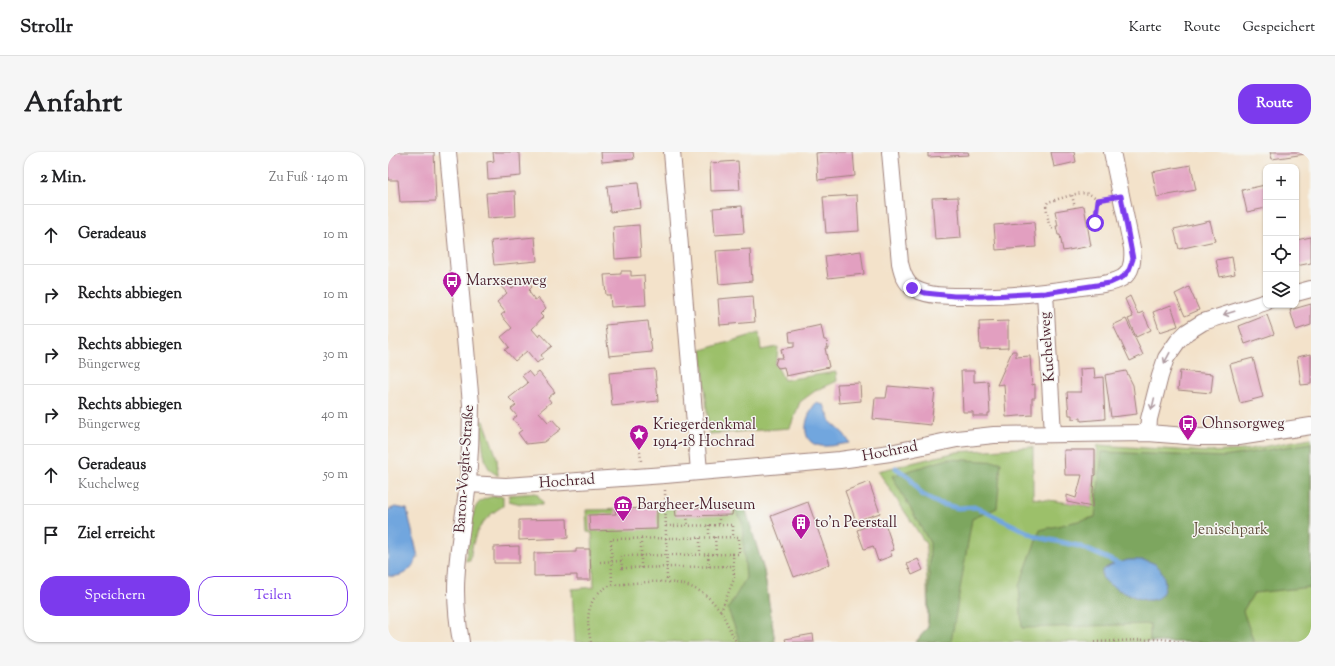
<!DOCTYPE html>
<html lang="de">
<meta charset="utf-8">
<style>
body{margin:0;font-family:"Sorts Mill Goudy",serif;background:#f6f6f6;color:#202124}
.controls{position:absolute;right:12px;top:12px;display:grid;overflow:hidden;border-radius:8px;box-shadow:0 1px 3px #0004}
.controls button{width:36px;height:36px;display:grid;place-items:center;padding:0;border:0;border-bottom:1px solid #e0e0e0;background:#fff;color:#202124;font:20px sans-serif}
.stop{position:absolute;width:12px;height:12px;margin:-9px;border:3px solid #7c3aed;border-radius:50%;background:#fff}
.stop.end{background:#7c3aed;border-color:#fff;box-shadow:0 1px 4px #0008}
.list{margin:0;padding:0;list-style:none}
h2{display:flex;justify-content:space-between;align-items:center;height:52px;margin:0;padding:0 16px;font-size:17px}
h2 small{font-size:13px;font-weight:400;color:#757577}
.list li{display:grid;grid-template-columns:26px 1fr auto;gap:12px;align-items:center;box-sizing:border-box;height:60px;padding:0 16px;border-top:1px solid #e0e0e0}
.list b{display:block;font-size:15px;white-space:nowrap}
.list p{margin:0;font-size:13px;white-space:nowrap;color:#757577}
.list em{font-size:13px;font-style:normal;color:#757577}
.actions{display:flex;gap:8px;padding:12px 16px}
.actions a{flex:1;padding:9px 0;border:1px solid #7c3aed;border-radius:16px;text-align:center;font-size:14px;color:#7c3aed}
.actions .main{background:#7c3aed;color:#fff}
.icon{flex:none;width:22px;height:22px;fill:none;stroke:currentColor;stroke-width:2;stroke-linecap:round;stroke-linejoin:round}
.map{position:relative;flex:none;width:923px;height:490px;overflow:hidden;border-radius:16px}
header{display:flex;align-items:center;gap:24px;box-sizing:border-box;height:56px;padding:0 20px;background:#fff;border-bottom:1px solid #e0e0e0}
header strong{font-size:19px}
nav{display:flex;gap:22px;margin-inline-start:auto;font-size:14px}
.intro{display:flex;align-items:center;justify-content:space-between;box-sizing:border-box;height:96px;padding:0 24px}
h1{margin:0;font-size:28px}
.button{padding:10px 18px;border-radius:16px;background:#7c3aed;color:#fff;font-size:14px;font-weight:700}
main{display:flex;gap:24px;padding:0 24px}
aside{flex:1;background:#fff;border-radius:16px;box-shadow:0 1px 3px #0004}
.map>svg:first-child{display:block}
.green{fill:#9cc06a;stroke:#73704a}
.forest{fill:#7da65e;stroke:#646244}
.water{fill:#71a6de;stroke:#5e6284}
.lines{fill:none;stroke-linecap:round;stroke-linejoin:round}
.stream{stroke:#71a6de;stroke-width:5}
.building{fill:#e29fc0}
.minor-casing{stroke:#9e807a;stroke-width:18}
.path{stroke:#9e807a;stroke-width:2.5;stroke-dasharray:1 3;stroke-linecap:butt}
.minor{stroke:#fff;stroke-width:16}
.oneway{stroke:#ae9aa0}
.route{stroke:#7c3aed;stroke-width:5}
.labels{text-anchor:middle;dominant-baseline:central;stroke-width:3;stroke-linejoin:round;paint-order:stroke}
.poi-label{font-size:15px;fill:#4a1f2b;stroke:#f6f6f2;text-anchor:start}
.street-label{font-size:15px;fill:#4a1f2b;stroke:#f6f6f2}
.park-label{font-size:15px;fill:#634f3e;stroke:#f6f6f2}
</style>
<header>
<strong>Strollr</strong>
<nav><a>Karte</a><a>Route</a><a>Gespeichert</a></nav>
</header>
<div class="intro"><h1>Anfahrt</h1><a class="button">Route</a></div>
<main>
<aside>
<h2>2 Min.<small>Zu Fuß · 140 m</small></h2>
<ul class="list">
<li><svg class="icon" aria-label="ahead" viewBox="0 0 24 24"><path d="M12 20V5M6 11l6-6 6 6"/></svg><div><b>Geradeaus</b></div><em>10 m</em></li>
<li><svg class="icon" aria-label="right" viewBox="0 0 24 24"><path d="M7 20v-9h11M14 6l5 5-5 5"/></svg><div><b>Rechts abbiegen</b></div><em>10 m</em></li>
<li><svg class="icon" aria-label="right" viewBox="0 0 24 24"><path d="M7 20v-9h11M14 6l5 5-5 5"/></svg><div><b>Rechts abbiegen</b><p>Büngerweg</p></div><em>30 m</em></li>
<li><svg class="icon" aria-label="right" viewBox="0 0 24 24"><path d="M7 20v-9h11M14 6l5 5-5 5"/></svg><div><b>Rechts abbiegen</b><p>Büngerweg</p></div><em>40 m</em></li>
<li><svg class="icon" aria-label="ahead" viewBox="0 0 24 24"><path d="M12 20V5M6 11l6-6 6 6"/></svg><div><b>Geradeaus</b><p>Kuchelweg</p></div><em>50 m</em></li>
<li><svg class="icon" aria-label="arrive" viewBox="0 0 24 24"><path d="M6 21V4h12l-3 4 3 4H6"/></svg><div><b>Ziel erreicht</b></div></li>
</ul>
<div class="actions"><a class="main">Speichern</a><a>Teilen</a></div>
</aside>
<div class="map">
<svg width="923" height="490" viewBox="0 0 923 490">
<rect width="100%" height="100%" fill="#f6f6f2"/>
<filter id="ink" filterUnits="userSpaceOnUse"><feTurbulence type="fractalNoise" baseFrequency=".025" numOctaves="2"/><feDisplacementMap in="SourceGraphic" scale="8" xChannelSelector="R" yChannelSelector="G"/><feConvolveMatrix kernelMatrix="1 2 1 2 8 2 1 2 1" color-interpolation-filters="sRGB"/></filter>
<filter id="wash" filterUnits="userSpaceOnUse"><feTurbulence type="fractalNoise" baseFrequency=".012" numOctaves="4" result="noise"/><feDisplacementMap in="SourceGraphic" scale="16" xChannelSelector="R" yChannelSelector="G"/><feGaussianBlur stdDeviation="0.9" result="paint"/><feColorMatrix in="noise" values="0 0 0 0 0 0 0 0 0 0 0 0 0 0 0 0 0 1.4 0 .05"/><feComposite in="paint" operator="in"/></filter>
<g filter="url(#wash)">
<rect width="100%" height="100%" fill="#f3e2ca"/>
<!-- green -->
<g class="green">
<polygon points="371,181 373,198 390,195 389,206 387,212 390,216 396,228 448,220 449,229 427,239 412,250 402,276 321,282 314,198"/>
<path d="M93,269H96L109,306L110,324C108,322 104,320 102,318C94,308 94,282 93,269Z"/>
<polygon points="923,286 923,490 528,490 540,475 538,392 490,319 569,300 645,295 645,346 690,352 703,356 710,293 822,300 857,298"/>
<polygon points="148,341 155,350 155,352 133,352 121,349 121,343"/>
<path d="M115,344V354C92,368 85,382 82,409H78C79,397 83,361 89,353C94,345 107,344 115,344Z"/>
<polygon points="357,355 376,419 387,490 187,490 184,437 206,435 204,381 199,380 198,358"/>
</g>
<!-- forest -->
<g class="forest">
<polygon points="923,291 923,435 866,441 855,459 866,490 762,490 762,472 634,476 631,434 652,378 707,365 714,300 836,305"/>
<polygon points="560,307 613,310 609,356 584,367 563,490 528,490 540,475 542,391 504,324"/>
<polygon points="345,355 357,355 376,419 387,490 352,490 340,457 358,426 354,370"/>
</g>
<!-- water -->
<g class="water">
<path d="M428,251L436,253L443,270L456,282L462,291C453,292 442,295 433,294C410,291 417,263 428,251Z"/>
<path d="M7,355L19,357L30,405C23,418 15,426 0,424V358Z"/>
<path d="M740,408C748,408 757,407 765,411C779,417 783,446 763,448C754,449 747,445 739,442C729,437 721,434 714,425V418L723,413Z"/>
</g>
<g class="lines">
<!-- stream -->
<polyline class="stream" points="508,316 522,326 533,342 550,351 570,356 588,355 649,385 691,394 736,414"/>
</g>
<g id="blocks">
<!-- building -->
<g class="building">
<polygon points="8,0 46,0 48,49 12,50 10,28 0,28 0,2 8,2"/>
<polygon points="105,0 129,0 129,1 132,1 133,24 100,27 99,10 106,9"/>
<polygon points="213,0 245,0 246,7 214,10"/>
<polygon points="436,0 465,0 467,24 430,28 428,1"/>
<polygon points="540,0 580,0 581,3 540,5"/>
<polygon points="663,0 686,0 688,10 666,15"/>
<polygon points="882,0 917,0 917,2 884,7"/>
<polygon points="350,9 352,38 323,39 322,11"/>
<polygon points="803,13 808,38 769,45 764,20"/>
<polygon points="250,31 253,56 222,60 219,34"/>
<polygon points="877,33 878,56 859,60 854,38"/>
<polygon points="127,39 128,64 100,66 98,41"/>
<polygon points="469,43 471,79 438,81 435,45"/>
<polygon points="570,45 573,86 547,88 544,46"/>
<polygon points="354,54 356,81 327,83 325,56"/>
<polygon points="696,54 703,94 675,99 672,83 670,83 668,74 670,74 667,59"/>
<polygon points="822,69 827,89 791,97 786,77"/>
<polygon points="646,70 648,95 608,98 606,73"/>
<polygon points="251,73 253,105 227,107 225,75"/>
<polygon points="147,85 149,109 106,113 103,89"/>
<polygon points="923,85 923,111 908,114 908,88"/>
<polygon points="362,97 364,129 331,132 328,99"/>
<polygon points="473,99 476,122 440,126 437,104"/>
<polygon points="844,105 847,122 832,125 828,108"/>
<polygon points="233,119 243,119 243,124 256,123 258,153 223,155 222,143 218,143 216,123 233,122"/>
<polygon points="137,126 144,135 141,138 142,139 141,140 147,148 150,146 158,156 152,162 155,165 144,177 151,185 153,182 164,194 153,203 155,206 149,211 139,199 127,209 117,198 121,195 113,185 124,176 113,163 117,160 109,150 119,141 111,132 117,128 124,136"/>
<polygon points="801,135 811,158 797,164 787,142"/>
<polygon points="365,144 367,170 332,173 330,147"/>
<polygon points="742,144 750,162 755,160 763,178 748,185 740,167 745,165 737,147"/>
<polygon points="923,152 923,173 908,178 902,158"/>
<polygon points="783,153 790,174 772,180 765,160"/>
<polygon points="879,163 886,182 857,192 851,174"/>
<polygon points="738,167 755,203 742,209 725,173"/>
<polygon points="260,169 264,200 221,204 217,173"/>
<polygon points="620,169 620,196 592,197 591,170"/>
<polygon points="433,173 436,188 439,188 440,196 437,196 441,215 398,224 396,215 390,216 387,212 389,206 395,206 393,197 406,195 406,190 402,190 401,180"/>
<polygon points="624,199 628,199 628,205 642,204 644,233 647,232 647,246 644,246 644,263 618,265 616,232 609,233"/>
<polygon points="923,202 923,232 913,233 909,205"/>
<polygon points="865,206 875,245 852,251 842,212"/>
<polygon points="706,216 707,226 715,225 717,267 693,269 693,266 684,267 684,263 681,263 679,240 693,240 692,217"/>
<polygon points="267,217 270,249 224,254 221,221"/>
<polygon points="140,219 145,225 151,220 167,240 160,246 163,250 151,260 160,270 164,267 173,277 156,290 138,292 130,281 134,278 125,267 129,264 123,257 128,253 121,246 140,231 134,224"/>
<polygon points="573,219 586,219 586,230 600,229 602,261 600,261 600,264 585,264 585,260 575,260"/>
<polygon points="738,219 745,233 749,262 723,265 717,223"/>
<polygon points="792,219 825,222 823,241 790,238"/>
<polygon points="472,231 473,249 451,251 449,232"/>
<polygon points="500,234 547,238 543,273 485,267 487,246 498,246"/>
<polygon points="676,298 707,298 707,323 706,323 704,355 679,350 679,343 688,346 694,323 677,323"/>
<polygon points="481,330 492,361 468,369 457,339"/>
<polygon points="420,350 442,412 406,425 383,364"/>
<polygon points="345,355 344,363 288,364 287,356"/>
<polygon points="269,356 269,377 202,379 201,363 228,362 227,357"/>
<polygon points="179,367 180,386 131,388 131,368"/>
<polygon points="496,368 506,398 502,399 504,404 490,409 485,394 476,397 469,378"/>
<polygon points="131,394 131,411 106,411 106,395"/>
<polygon points="188,397 202,397 203,428 189,428 189,423 146,424 146,401 188,400"/>
<polygon points="530,407 535,418 524,423 519,412"/>
<polygon points="425,482 426,490 398,490 397,487"/>
</g>
</g>
</g>
<g filter="url(#ink)">
<use href="#blocks" fill-opacity="0" stroke="#9e807a" stroke-width="1"/>
<g class="lines">
<!-- minor casing -->
<g class="minor-casing">
<g id="minor">
<path d="M60,0L83,252C83,278 82,305 80,331C76,367 68,402 68,438C68,456 70,473 73,490"/>
<polyline points="284,0 311,319"/>
<path d="M502,0L512,111C514,120 517,132 527,137C542,145 563,144 580,144C618,145 655,141 693,135C706,133 722,133 734,126C745,120 745,107 744,96L724,0"/>
<polyline points="657,141 665,282"/>
<polyline points="908,141 923,137"/>
<polyline points="760,281 761,267 772,224 778,206 790,189 799,180 815,170 878,150"/>
<polyline points="79,332 118,334 277,323 452,308 502,301 569,287 606,283 760,281 811,285 851,285 923,274"/>
</g>
</g>
<!-- path -->
<g class="path">
<path d="M687,56L684,43C695,40 702,40 710,48L719,47"/>
<polyline points="700,75 707,71 710,49"/>
<polyline points="669,77 663,76 661,73 658,53 660,50 684,43"/>
<polyline points="252,300 253,309"/>
<polyline points="277,338 279,430"/>
<polyline points="299,363 300,374"/>
<polyline points="331,363 331,373"/>
<polyline points="321,373 321,385"/>
<polyline points="278,374 345,373 345,385"/>
<polyline points="327,385 328,402"/>
<polyline points="312,386 312,402"/>
<polyline points="253,387 253,416"/>
<polyline points="320,402 321,415"/>
<polyline points="345,402 233,404 234,416 345,414"/>
<polyline points="212,410 233,409"/>
<polyline points="224,433 223,387 351,385 351,402 345,402 346,427 333,459 348,490"/>
<path d="M203,490C197,467 199,441 224,433C253,431 287,424 313,440C321,445 327,452 333,459"/>
<polyline points="706,490 773,487 795,490"/>
</g>
<!-- minor -->
<use href="#minor" class="minor"/>
</g>
<!-- one-way arrows -->
<defs><path id="oneway-shaft" d="M-6 0H5M1.5-3L5.5 0L1.5 3" fill="none" stroke-width="1.6" stroke-linecap="round" stroke-linejoin="round"/></defs>
<g class="oneway">
<use href="#oneway-shaft" transform="translate(841 161) rotate(163)"/>
<use href="#oneway-shaft" transform="translate(779 206) rotate(118)"/>
<use href="#oneway-shaft" transform="translate(765 252) rotate(103)"/>
</g>
</g>
<g class="lines" filter="url(#ink)">
<!-- route -->
<polyline class="route" points="524,136 537,141 566,144 602,144 657,141 722,131 735,125 741,118 745,107 733,44 710,48 707,71"/>
</g>
<!-- icons -->
<defs>
<g id="bus-pin" transform="scale(1)"><path d="M0 17L-7.5 6A9.5 9.5 0 1 1 7.5 6Z" fill="#b5179e" stroke="#f6f6f2"/><path d="M-5-6H5V4H4V6H2V4H-2V6H-4V4H-5ZM-3.5-4V0h7V-4ZM-3.5 1.2v1.5H-2V1.2ZM2 1.2v1.5H3.5V1.2Z" fill="#fff"/></g>
<g id="sight-pin" transform="scale(1)"><path d="M0 17L-7.5 6A9.5 9.5 0 1 1 7.5 6Z" fill="#b5179e" stroke="#f6f6f2"/><path d="M0-6L1.8-2.2L6-1.7L2.9 1.2L3.7 5.4L0 3.3L-3.7 5.4L-2.9 1.2L-6-1.7L-1.8-2.2Z" fill="#fff"/></g>
<g id="museum-pin" transform="scale(1)"><path d="M0 17L-7.5 6A9.5 9.5 0 1 1 7.5 6Z" fill="#b5179e" stroke="#f6f6f2"/><path d="M0-6L6-3V-2H-6V-3ZM-5-1h2V3h-2ZM-1-1h2V3h-2ZM3-1h2V3H3ZM-6 4H6V6H-6Z" fill="#fff"/></g>
<g id="building-pin" transform="scale(1)"><path d="M0 17L-7.5 6A9.5 9.5 0 1 1 7.5 6Z" fill="#b5179e" stroke="#f6f6f2"/><path d="M-4-6H4V6H1V3H-1V6H-4ZM-2.5-4.3h1.7v1.8h-1.7ZM.8-4.3h1.7v1.8H.8ZM-2.5-1h1.7V.8h-1.7ZM.8-1h1.7V.8H.8Z" fill="#fff"/></g>
</defs>
<g fill-rule="evenodd">
<use href="#bus-pin" x="64" y="129"/>
<use href="#bus-pin" x="800" y="272"/>
<use href="#sight-pin" x="251" y="282"/>
<use href="#museum-pin" x="235" y="353"/>
<use href="#building-pin" x="413" y="371"/>
</g>
<g class="labels">
<!-- poi labels -->
<g class="poi-label">
<text x="78" y="129">Marxsenweg</text>
<text x="814" y="272">Ohnsorgweg</text>
<text x="265" y="273">Kriegerdenkmal<tspan x="265" dy="17">1914-18 Hochrad</tspan></text>
<text x="249" y="353">Bargheer-Museum</text>
<text x="427" y="371">to'n Peerstall</text>
</g>
<!-- street labels -->
<g class="street-label">
<text transform="translate(660 195) rotate(-94)">Kuchelweg</text>
<text transform="translate(502 300) rotate(-11)">Hochrad</text>
<text transform="translate(77 317) rotate(-86)">Baron-Voght-Straße</text>
<text transform="translate(179 330) rotate(-4)">Hochrad</text>
</g>
<!-- park labels -->
<g class="park-label">
<text x="843" y="378">Jenischpark</text>
</g>
</g>
</svg>
<div class="controls">
<button>+</button>
<button>−</button>
<button><svg class="icon" aria-label="locate" viewBox="0 0 24 24"><circle cx="12" cy="12" r="6"/><path d="M12 2v4M12 18v4M2 12h4M18 12h4"/></svg></button>
<button><svg class="icon" aria-label="layers" viewBox="0 0 24 24"><path d="M12 4l9 5-9 5-9-5zM3 14l9 5 9-5"/></svg></button>
</div>
<div class="stop" style="left:707px;top:71px"></div>
<div class="stop end" style="left:524px;top:136px"></div>
</div>
</main>
